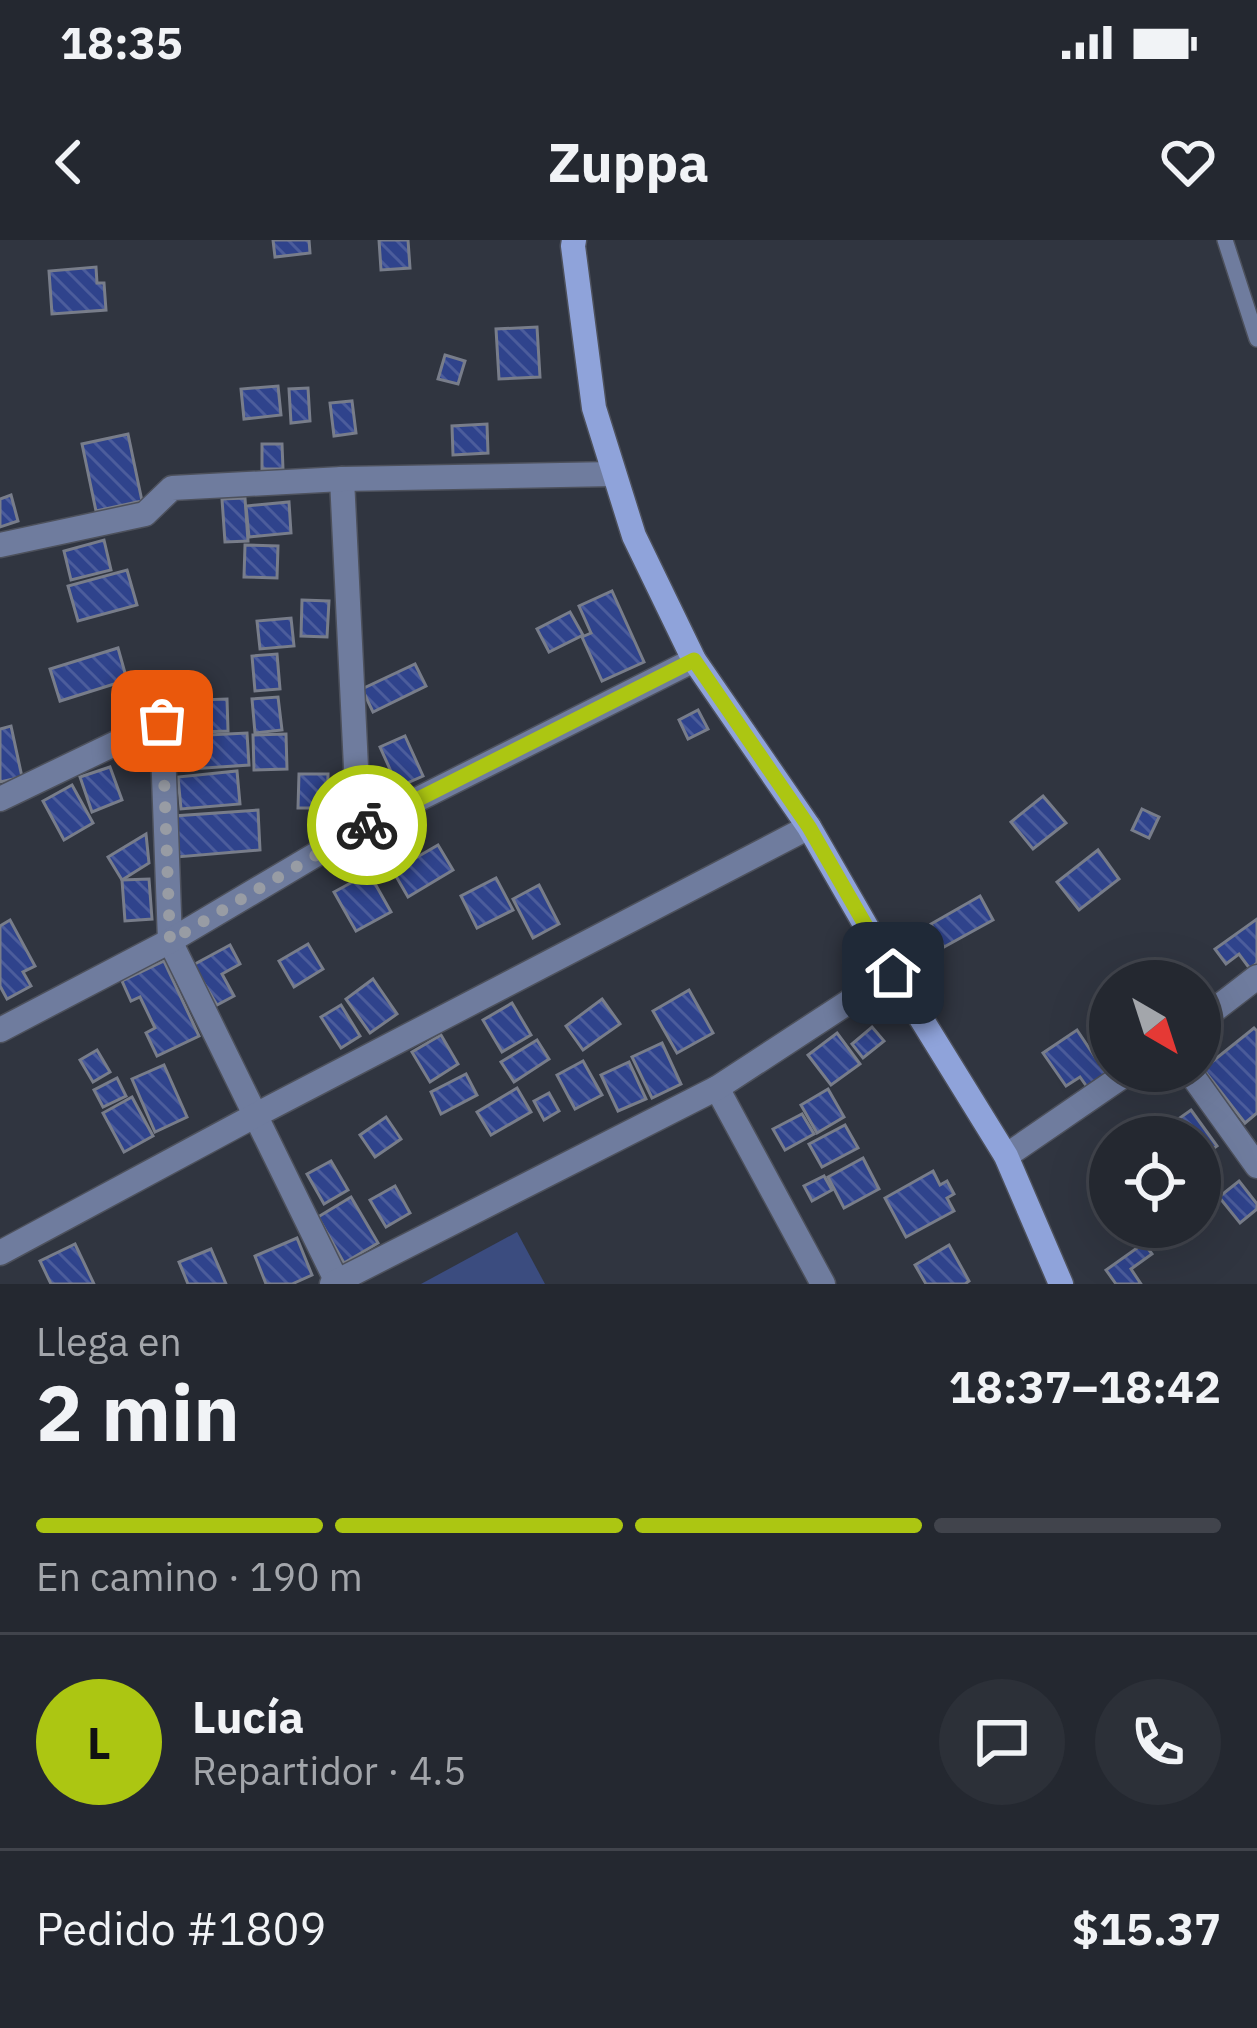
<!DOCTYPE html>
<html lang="es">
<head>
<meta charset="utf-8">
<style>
	body { margin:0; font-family:"IBM Plex Sans",sans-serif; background:#2c3038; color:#f1f3f6; height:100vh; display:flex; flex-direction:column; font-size:45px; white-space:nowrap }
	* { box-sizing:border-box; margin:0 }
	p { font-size:39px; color:#a3a6ab }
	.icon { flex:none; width:66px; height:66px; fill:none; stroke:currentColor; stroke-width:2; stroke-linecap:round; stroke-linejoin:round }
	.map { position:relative; height:1044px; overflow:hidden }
	.panel { display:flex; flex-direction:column; background:#242830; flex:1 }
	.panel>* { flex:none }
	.needle { width:78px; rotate:141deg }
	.tools { position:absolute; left:1089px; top:720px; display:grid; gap:24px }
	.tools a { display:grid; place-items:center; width:132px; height:132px; border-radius:50%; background:#242830; box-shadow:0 12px 48px #0002,0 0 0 3px #41444c; font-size:60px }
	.pin { position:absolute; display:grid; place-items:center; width:102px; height:102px; color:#fff; margin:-51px; border-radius:24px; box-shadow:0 6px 18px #0006 }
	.courier { position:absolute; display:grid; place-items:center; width:120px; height:120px; margin:-60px; border:9px solid #acc612; border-radius:50%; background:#fff; color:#222; box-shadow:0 3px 15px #0007 }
	.headline em { font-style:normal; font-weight:700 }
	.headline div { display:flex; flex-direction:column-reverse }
	.headline { display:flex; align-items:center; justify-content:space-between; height:204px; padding:0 36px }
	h1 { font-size:78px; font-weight:700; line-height:90px }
	.bar { display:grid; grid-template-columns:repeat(4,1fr); gap:18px 12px; align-content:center; height:144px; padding:0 36px }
	.bar i { height:15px; border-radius:9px; background:#41444c }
	.bar .active { background:#acc612 }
	.bar p { grid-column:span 4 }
	.line { display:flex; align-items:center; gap:30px; padding:0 36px; border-top:3px solid #41444c }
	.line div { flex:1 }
	.round { display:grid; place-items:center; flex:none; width:126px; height:126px; border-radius:63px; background:#2c3038 }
	.status { display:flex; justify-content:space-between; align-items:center; height:84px; padding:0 60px; background:#242830; direction:ltr }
	.status svg { height:33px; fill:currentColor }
	header { display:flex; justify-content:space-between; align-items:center; height:156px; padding:0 36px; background:#242830; font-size:54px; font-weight:700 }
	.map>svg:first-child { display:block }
	.grass { fill:#3b4c7f }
	.building { fill:url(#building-back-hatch); stroke:#787d8a; stroke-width:3 }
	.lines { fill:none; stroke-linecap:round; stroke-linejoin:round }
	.service-casing { stroke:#4d515c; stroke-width:18 }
	.minor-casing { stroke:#4d515c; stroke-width:27 }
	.secondary-casing { stroke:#4d515c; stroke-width:27 }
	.service { stroke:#6f7c9e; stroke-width:15 }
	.minor { stroke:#6f7c9e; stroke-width:24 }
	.secondary { stroke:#8fa3da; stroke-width:24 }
	.done { stroke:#989ca4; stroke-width:12; stroke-dasharray:0 21.6 }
	.route { stroke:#acc612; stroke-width:15 }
</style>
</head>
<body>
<div class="status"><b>18:35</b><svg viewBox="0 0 49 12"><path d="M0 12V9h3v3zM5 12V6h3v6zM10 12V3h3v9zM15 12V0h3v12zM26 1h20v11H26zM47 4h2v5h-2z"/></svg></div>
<header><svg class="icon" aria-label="back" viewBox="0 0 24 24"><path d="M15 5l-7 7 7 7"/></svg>Zuppa<svg class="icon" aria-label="heart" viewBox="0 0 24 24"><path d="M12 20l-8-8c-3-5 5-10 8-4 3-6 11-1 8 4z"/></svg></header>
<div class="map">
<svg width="1257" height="1044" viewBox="0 0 1257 1044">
	<defs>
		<pattern id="building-back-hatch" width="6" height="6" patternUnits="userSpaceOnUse" patternTransform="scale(3)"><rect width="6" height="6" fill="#2f438c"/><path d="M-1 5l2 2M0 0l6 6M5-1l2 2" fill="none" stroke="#4c5d9c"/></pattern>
	</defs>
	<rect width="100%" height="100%" fill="#303540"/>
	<polygon class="grass" points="517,992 545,1044 421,1044"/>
	<g class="building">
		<polygon points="273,0 309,0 310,13 275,17"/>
		<polygon points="379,0 408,0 410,28 381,30"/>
		<polygon points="96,27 97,43 104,43 106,70 52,74 49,31"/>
		<polygon points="537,87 540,137 499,139 496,89"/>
		<polygon points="445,115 465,121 458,144 438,139"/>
		<polygon points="278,146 281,175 244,179 241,149"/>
		<polygon points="308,148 310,181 291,183 289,149"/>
		<polygon points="352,161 356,193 334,196 330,163"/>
		<polygon points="487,184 488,213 453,215 452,186"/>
		<polygon points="128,194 142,261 96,271 82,204"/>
		<polygon points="262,204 282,204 283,229 262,229"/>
		<polygon points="11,255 18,281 0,287 0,259"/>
		<polygon points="245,258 248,301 225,302 222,259"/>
		<polygon points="289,262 291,293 249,297 246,266"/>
		<polygon points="104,300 111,330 71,340 64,311"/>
		<polygon points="245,305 278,306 277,338 244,337"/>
		<polygon points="127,330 137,365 78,381 68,346"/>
		<polygon points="612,351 644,422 602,441 582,397 591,393 579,366"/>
		<polygon points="302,360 329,361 327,397 301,396"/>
		<polygon points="570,372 583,395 549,412 537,389"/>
		<polygon points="291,378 294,406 260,409 257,381"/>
		<polygon points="118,408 127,440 60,461 50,429"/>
		<polygon points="277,414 280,449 255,451 252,416"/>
		<polygon points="415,424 426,446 373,472 362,449"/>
		<polygon points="278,457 282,490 255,493 252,459"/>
		<polygon points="227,459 228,491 172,493 171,461"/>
		<polygon points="698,470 708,489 688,499 679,480"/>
		<polygon points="11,486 22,537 0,542 0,489"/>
		<polygon points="247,493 249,525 190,529 188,496"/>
		<polygon points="286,494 287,529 254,530 253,495"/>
		<polygon points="405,496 423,536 398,547 380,507"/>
		<polygon points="110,527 122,560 92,572 80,537"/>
		<polygon points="237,531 240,564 181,569 178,537"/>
		<polygon points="299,534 328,534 327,568 298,568"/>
		<polygon points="72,545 93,583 64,600 43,561"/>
		<polygon points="1043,556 1066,583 1033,609 1011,582"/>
		<polygon points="1142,569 1159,577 1149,598 1132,590"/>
		<polygon points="258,570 260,610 177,617 174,576"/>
		<polygon points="146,594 149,623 122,640 108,617"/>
		<polygon points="438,605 453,630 408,657 393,631"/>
		<polygon points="1098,610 1119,639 1079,670 1057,642"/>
		<polygon points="369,633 391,672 356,691 334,652"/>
		<polygon points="496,638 513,670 477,688 461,656"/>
		<polygon points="149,639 152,679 125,681 122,640"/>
		<polygon points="539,645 559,684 533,698 513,659"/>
		<polygon points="980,656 993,680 944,707 931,684"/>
		<polygon points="1257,679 1257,723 1250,729 1239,714 1226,724 1215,709"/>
		<polygon points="10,680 35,726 23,732 31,746 7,759 0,746 0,686"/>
		<polygon points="308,704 323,729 294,747 279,721"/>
		<polygon points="230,705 240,724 222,734 234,756 217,765 193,725"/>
		<polygon points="164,721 199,796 157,816 146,793 155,788 140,757 131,761 122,741"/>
		<polygon points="373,739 397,774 370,793 346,759"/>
		<polygon points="689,750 713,793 677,813 653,771"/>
		<polygon points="602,759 620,784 583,810 566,786"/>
		<polygon points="512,763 531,795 502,812 483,780"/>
		<polygon points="341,765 360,796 341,808 321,777"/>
		<polygon points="872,787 884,801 863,818 852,804"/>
		<polygon points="1254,788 1257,791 1257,873 1245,883 1203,829"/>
		<polygon points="1077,790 1111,841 1092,854 1080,837 1066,846 1043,813"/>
		<polygon points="837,793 860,824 831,845 808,815"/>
		<polygon points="441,795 458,824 430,842 412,812"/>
		<polygon points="537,800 549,819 514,842 501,822"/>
		<polygon points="662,803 681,844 652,858 632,817"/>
		<polygon points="97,810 110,832 93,842 80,820"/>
		<polygon points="583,821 602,855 575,869 557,835"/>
		<polygon points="629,822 646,859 618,871 601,835"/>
		<polygon points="164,825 187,877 155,892 132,839"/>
		<polygon points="466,834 477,855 441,874 431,852"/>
		<polygon points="117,838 126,856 103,867 94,850"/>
		<polygon points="517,848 531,872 491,895 477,872"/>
		<polygon points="828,849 844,877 817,893 801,865"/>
		<polygon points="549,853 559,871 544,880 534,861"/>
		<polygon points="132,857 153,896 124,912 103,873"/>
		<polygon points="1191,870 1217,906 1200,918 1200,897 1153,897"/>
		<polygon points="802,874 814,894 785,910 773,889"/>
		<polygon points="386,877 401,899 375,917 360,895"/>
		<polygon points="845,885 858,908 822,927 809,904"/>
		<polygon points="863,918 879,949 844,968 828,937"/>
		<polygon points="331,921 348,950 324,964 307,934"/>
		<polygon points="1110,928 1110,967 1091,941"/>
		<polygon points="933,931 940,945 947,941 954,954 947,958 954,971 906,997 885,958"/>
		<polygon points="824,936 832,950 812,961 804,946"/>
		<polygon points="1239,941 1257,964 1257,969 1240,983 1219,957"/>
		<polygon points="395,946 410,973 386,987 370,960"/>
		<polygon points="351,957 378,1003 344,1023 318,977"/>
		<polygon points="297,998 312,1035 292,1044 266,1044 255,1016"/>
		<polygon points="1144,1003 1152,1014 1131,1029 1141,1044 1116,1044 1106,1030"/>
		<polygon points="75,1004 94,1044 51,1044 40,1021"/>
		<polygon points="949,1005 969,1041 965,1044 926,1044 915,1025"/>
		<polygon points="211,1009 226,1044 188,1044 179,1022"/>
	</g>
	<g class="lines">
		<defs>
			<polyline id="service" points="1225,0 1257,99"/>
			<g id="minor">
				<polyline points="342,239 359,589"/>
				<polyline points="0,305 145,274 172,248 342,239 614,234"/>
				<polyline points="0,559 162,481 170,701 337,1042"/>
				<polyline points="1200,781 1257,737"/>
				<polyline points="0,790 170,701 359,589 694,420"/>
				<polyline points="1189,831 1257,926"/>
				<polyline points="717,848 823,1044"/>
				<polyline points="1006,916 1130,831"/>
				<polyline points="0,1013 256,875 809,587"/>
				<polyline points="332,1044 717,848 893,733"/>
			</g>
			<polyline id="secondary" points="574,0 573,6 594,168 634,296 694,420 809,587 893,733 1006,916 1061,1044"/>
		</defs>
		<use href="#service" class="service-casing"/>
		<use href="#minor" class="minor-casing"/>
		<use href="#secondary" class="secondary-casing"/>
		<use href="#service" class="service"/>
		<use href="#minor" class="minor"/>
		<use href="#secondary" class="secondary"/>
	</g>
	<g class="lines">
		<polyline class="done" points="162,481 170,701 367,585"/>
		<polyline class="route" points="367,585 694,420 809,587 893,733"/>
	</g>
</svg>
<div class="tools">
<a><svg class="needle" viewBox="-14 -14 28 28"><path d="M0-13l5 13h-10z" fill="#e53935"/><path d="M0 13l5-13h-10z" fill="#a3a6ab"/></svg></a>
<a><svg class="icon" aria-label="locate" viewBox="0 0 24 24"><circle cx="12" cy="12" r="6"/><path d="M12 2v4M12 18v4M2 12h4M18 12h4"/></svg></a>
</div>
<div class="pin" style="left:162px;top:481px;background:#ea580c"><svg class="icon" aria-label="bag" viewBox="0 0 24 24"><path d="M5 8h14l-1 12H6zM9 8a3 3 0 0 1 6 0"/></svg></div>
<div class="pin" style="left:893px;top:733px;background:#1f2937"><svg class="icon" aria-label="home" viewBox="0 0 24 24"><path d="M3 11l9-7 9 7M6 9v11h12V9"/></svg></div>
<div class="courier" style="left:367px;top:585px"><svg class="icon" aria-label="bike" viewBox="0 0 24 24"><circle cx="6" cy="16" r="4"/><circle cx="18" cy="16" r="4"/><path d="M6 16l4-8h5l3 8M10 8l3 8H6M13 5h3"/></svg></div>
</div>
<section class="panel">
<div class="headline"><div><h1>2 min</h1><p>Llega en</p></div><em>18:37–18:42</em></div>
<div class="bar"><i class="active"></i><i class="active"></i><i class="active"></i><i></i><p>En camino · 190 m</p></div>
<div class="line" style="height:216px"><b class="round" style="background:#acc612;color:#111">L</b><div><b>Lucía</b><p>Repartidor · 4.5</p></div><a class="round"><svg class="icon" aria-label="chat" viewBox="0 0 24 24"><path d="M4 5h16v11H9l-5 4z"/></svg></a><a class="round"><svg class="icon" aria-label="phone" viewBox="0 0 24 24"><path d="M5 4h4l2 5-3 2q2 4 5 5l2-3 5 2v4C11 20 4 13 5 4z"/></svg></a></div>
<div class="line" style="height:156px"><div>Pedido #1809</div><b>$15.37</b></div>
</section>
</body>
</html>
